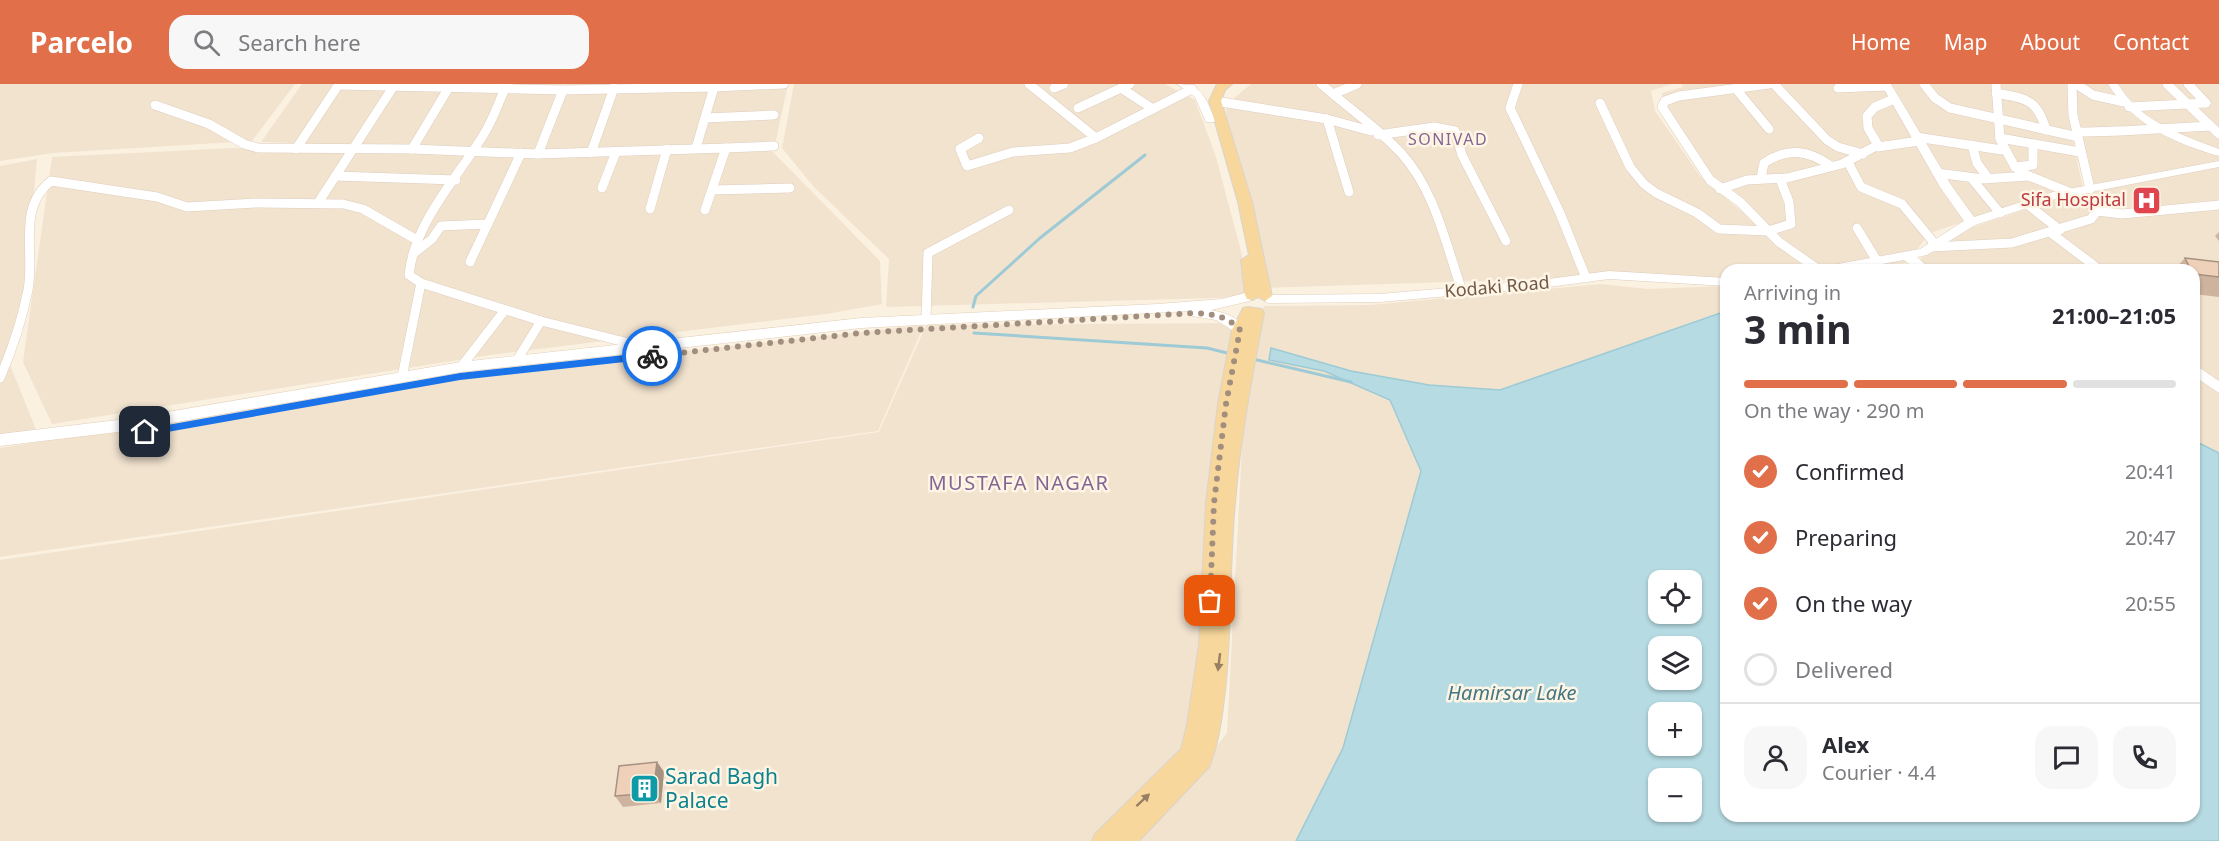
<!DOCTYPE html>
<html lang="en">
<head>
<meta charset="utf-8">
<style>
	body { margin:0; font-family:"Noto Sans",sans-serif; background:#f7f7f7; color:#2b2b33; height:100vh; display:flex; flex-direction:column; font-size:22px; white-space:nowrap }
	* { box-sizing:border-box; margin:0 }
	p { font-size:20px; color:#7c7c81 }
	.icon { flex:none; width:33px; height:33px; fill:none; stroke:currentColor; stroke-width:2; stroke-linecap:round; stroke-linejoin:round }
	.map { position:relative; flex:1; overflow:hidden }
	.details { position:absolute; left:1720px; top:180px; width:480px; height:558px; display:flex; flex-direction:column; background:#fff; border-radius:18px; box-shadow:0 2px 4px #0004 }
	.details>* { flex:none }
	.tools { position:absolute; left:1648px; top:486px; display:grid; gap:12px }
	.tools a { display:grid; place-items:center; width:54px; height:54px; border-radius:12px; background:#fff; box-shadow:0 2px 4px #0004; font-size:30px }
	.pin { position:absolute; display:grid; place-items:center; width:51px; height:51px; color:#fff; margin:-26px; border-radius:12px; box-shadow:0 3px 9px #0006 }
	.courier { position:absolute; display:grid; place-items:center; width:60px; height:60px; margin:-30px; border:4px solid #1a73e8; border-radius:50%; background:#fff; color:#222; box-shadow:0 2px 8px #0007 }
	.overview em { font-style:normal; font-weight:700 }
	.overview div { display:flex; flex-direction:column-reverse }
	.overview { display:flex; align-items:center; justify-content:space-between; height:102px; padding:0 24px }
	h1 { font-size:39px; font-weight:700; line-height:45px }
	.bar { display:grid; grid-template-columns:repeat(4,1fr); gap:9px 6px; align-content:center; height:72px; padding:0 24px }
	.bar i { height:8px; border-radius:4px; background:#e1e1e2 }
	.bar .active { background:#e06f4a }
	.bar p { grid-column:span 4 }
	.line { display:flex; align-items:center; gap:15px; padding:0 24px; border-top:2px solid #e1e1e2 }
	.line div { flex:1 }
	.round { display:grid; place-items:center; flex:none; width:63px; height:63px; border-radius:18px; background:#f7f7f7 }
	ol { padding:0 24px; list-style:none }
	li { display:flex; align-items:center; gap:18px; height:66px }
	li p { margin-inline-start:auto }
	li .icon { padding:6px; border-radius:50%; background:#e06f4a; color:#fff; stroke-width:4 }
	li:last-child { color:#7c7c81 }
	li i { width:33px; height:33px; border:3px solid #e1e1e2; border-radius:50% }
	header { display:flex; align-items:center; gap:36px; box-sizing:border-box; height:84px; padding:0 30px; background:#e06f4a; color:#fff }
	header strong { font-size:28px }
	nav { display:flex; gap:33px; margin-inline-start:auto; font-size:21px }
	.search { width:420px; height:54px; background:#f7f7f7; display:flex; align-items:center; gap:15px; box-sizing:border-box; padding:0 21px; border-radius:18px; color:#7c7c81; font-size:22px }
	.map>svg:first-child { display:block }
	.residential { fill:#f2e3cf; fill-rule:evenodd }
	.water { fill:#b6dbe3; stroke:#9dcad4; stroke-width:1.5; fill-rule:evenodd }
	.lines { fill:none; stroke-linecap:round; stroke-linejoin:round }
	.stream { stroke:#9dcad4; stroke-width:3 }
	.minor-casing { stroke:#decdbd; stroke-width:10 }
	.tertiary-casing { stroke:#decdbd; stroke-width:1 }
	.secondary-casing { stroke:#e3cebb; stroke-width:1 }
	.primary-casing { stroke:#dad4d0; stroke-width:2 }
	.minor { stroke:#fff; stroke-width:9 }
	.tertiary { fill:#fff; fill-rule:evenodd }
	.secondary { fill:#fff; fill-rule:evenodd }
	.primary { fill:#f7d79b; fill-rule:evenodd }
	.wall { fill:#ceb39f }
	.shaded-wall { fill:#a79282 }
	.building { fill:#efd0b9; stroke:#a79282; stroke-width:1.5 }
	.oneway { fill:#987e62 }
	.route { fill:#1a73e8 }
	.done { stroke:#a18e7e; stroke-width:6; stroke-dasharray:0 10.8 }
	.labels { text-anchor:middle; stroke-width:5; stroke-linejoin:round; paint-order:stroke }
	.far-neighbourhood-label { font-size:16px; letter-spacing:1.5px; fill:#846593; stroke:#fef5e5 }
	.health-label { font-size:18px; fill:#be3a42; stroke:#fef5e5; text-anchor:end }
	.street-label { font-size:18px; fill:#705849; stroke:#fef5e5 }
	.neighbourhood-label { font-size:20px; letter-spacing:1.5px; fill:#846593; stroke:#fef5e5 }
	.water-label { font-size:20px; font-style:italic; fill:#447783; stroke:#fef5e5 }
	.near-culture-label { font-size:21px; fill:#0d838f; stroke:#fef5e5; text-anchor:start }
</style>
</head>
<body>
<header>
<strong>Parcelo</strong>
<div class="search"><svg class="icon" aria-label="search" viewBox="0 0 24 24"><circle cx="10" cy="10" r="6"/><path d="M15 15l6 6"/></svg>Search here</div>
<nav><a>Home</a><a>Map</a><a>About</a><a>Contact</a></nav>
</header>
<div class="map">
<svg width="2219" height="757" viewBox="0 0 2219 757">
	<rect width="100%" height="100%" fill="#fbf1e0"/>
	<g class="residential">
		<polygon points="0,0 295,0 252,57 53,69 0,77"/>
		<polygon points="302,0 788,0 775,61 527,66 261,58"/>
		<polygon points="794,0 1165,0 1195,16 1216,73 1242,171 1249,213 886,223 889,175 814,103 782,64"/>
		<polygon points="1251,0 1672,0 1651,7 1655,27 1700,92 1810,186 1726,186 1726,193 1655,195 1602,193 1261,204 1228,60 1226,21"/>
		<polygon points="1681,0 2219,0 2219,67 2146,36 2219,68 2219,77 2085,102 2071,50 2083,103 1997,126 1930,149 1906,179 1816,186 1704,91 1662,26 1662,9 1683,3"/>
		<polygon points="233,64 520,71 772,67 880,177 882,220 826,230 490,271 52,340 23,278 52,73"/>
		<polygon points="37,75 25,208 10,281 37,348 0,351 0,82"/>
		<path d="M2219,79V757H1136L1154,742L1227,649L1245,307L1264,222L1370,221L1601,200L1648,205L1726,202V732H2194V186H1898L1913,183L1940,154L2090,104ZM1659,496H1692V530H1659ZM1659,562H1692V596H1659ZM1659,628H1692V662H1659ZM1659,694H1692V728H1659Z"/>
		<polygon points="1237,239 1191,663 1094,757 0,757 0,476 879,348 926,241"/>
		<polygon points="924,241 878,347 0,473 0,364 465,291"/>
	</g>
	<path class="water" d="M1726,227V732H2194L2195,357L2219,369V757H1296L1343,664L1421,387L1390,316L1324,287L1269,276L1271,264L1351,287L1429,301L1500,306ZM1659,496H1692V530H1659ZM1659,562H1692V596H1659ZM1659,628H1692V662H1659ZM1659,694H1692V728H1659Z"/>
	<g class="lines">
		<g class="stream">
			<polyline points="973,223 976,212 1040,154 1145,71"/>
			<polyline points="974,249 1207,264 1231,270"/>
			<polyline points="1253,275 1351,298"/>
		</g>
		<defs>
			<g id="minor">
				<polyline points="1029,0 1096,54"/>
				<path d="M1321,0C1347,23 1378,44 1401,69C1435,106 1446,161 1462,207"/>
				<polyline points="1518,0 1510,24 1560,129 1586,194"/>
				<polyline points="1769,0 1679,12 1665,17 1662,23 1710,96 1740,118 1779,158 1819,186"/>
				<polyline points="1774,0 1827,56 1838,63 1863,70"/>
				<path d="M1924,0L1935,14L1950,24L2074,52L2078,48C2123,48 2166,44 2211,42"/>
				<polyline points="1996,0 2000,55 2015,83"/>
				<polyline points="2076,0 2093,11 2124,18"/>
				<polyline points="2167,0 2219,50"/>
				<polyline points="2188,0 2206,19"/>
				<polyline points="339,1 563,6 714,3 696,64"/>
				<polyline points="2072,2 2073,31 2090,105"/>
				<polyline points="714,3 784,0"/>
				<polyline points="1054,4 1064,0"/>
				<polyline points="1121,4 1153,25"/>
				<polyline points="1838,4 1887,2"/>
				<polyline points="1736,5 1769,45"/>
				<path d="M1996,9C2026,15 2037,14 2046,46"/>
				<polyline points="1333,10 1357,0"/>
				<polyline points="1215,17 1327,35 1371,47"/>
				<polyline points="1600,19 1630,83 1644,100 1656,109 1697,129 1719,145 1768,147 1791,140 1789,118 1780,95"/>
				<polyline points="155,21 209,40 244,60 258,64 412,65 538,70 726,64 705,126"/>
				<polyline points="2129,23 2206,19"/>
				<polyline points="1078,24 1130,0"/>
				<polyline points="705,34 774,31"/>
				<polyline points="1327,35 1349,108"/>
				<polyline points="1378,51 1434,43 1455,47 1462,71 1506,157"/>
				<polyline points="1916,53 2002,66"/>
				<polyline points="979,54 960,65 967,82 1013,68 1070,64 1096,54 1192,5"/>
				<polyline points="2000,54 2080,68"/>
				<polyline points="1972,61 1977,79 1988,94"/>
				<polyline points="1878,63 1919,57"/>
				<polyline points="726,64 774,62"/>
				<polyline points="296,65 339,0"/>
				<polyline points="412,65 451,0"/>
				<polyline points="591,69 614,4"/>
				<polyline points="538,70 563,6"/>
				<polyline points="1848,78 1861,103 1902,120 1935,160"/>
				<polyline points="1937,89 1983,95 2029,92 2015,83 2033,81 2033,60"/>
				<polyline points="335,92 456,96"/>
				<polyline points="2029,92 2071,109"/>
				<path d="M1761,94L1764,79C1788,63 1808,66 1831,82"/>
				<polyline points="1972,95 2000,129"/>
				<polyline points="602,104 616,68"/>
				<polyline points="1720,105 1747,96 1787,94 1842,80 1878,61 1868,44 1867,32 1875,23 1894,15"/>
				<polyline points="712,106 790,104"/>
				<polyline points="2078,108 2097,127"/>
				<polyline points="318,119 395,0"/>
				<polyline points="2027,120 2060,146"/>
				<polyline points="650,125 667,65"/>
				<polyline points="1857,144 1877,177"/>
				<polyline points="2051,149 2100,186"/>
				<polyline points="1931,163 2012,159 2091,135 2097,127 2122,130 2219,121"/>
				<polyline points="413,170 432,155 441,142 488,140"/>
				<polyline points="470,178 521,69"/>
				<polyline points="421,199 541,237 645,263"/>
				<polyline points="926,236 928,169 1009,126"/>
				<polyline points="517,276 541,237"/>
				<polyline points="461,283 505,226"/>
				<path d="M402,293L421,199L409,191C414,139 458,93 484,50C494,34 499,17 507,0"/>
				<path d="M0,294C12,266 22,236 28,206C35,169 17,123 51,97L157,113L187,123L256,119L343,120L363,125L417,156"/>
			</g>
			<g id="tertiary">
				<path d="M1177,0C1203,0 1206,15 1215,36L1214,38H1206L1195,13Z"/>
				<polygon points="1881,0 1891,0 1951,101 1974,133 2053,108 2219,77 2219,83 2055,115 1975,141 1927,171 1917,173 1931,186 1917,186 1904,176 1849,186 1821,186 1827,182 1920,165 1964,137 1940,103"/>
				<path d="M2108,0H2118C2141,38 2180,50 2219,65V72C2175,60 2132,40 2108,0Z"/>
				<polygon points="1609,187 1726,194 1726,202 1609,195 1541,204 1380,218 1268,219 1262,215 1268,211 1380,210 1541,196"/>
				<polygon points="2194,280 2219,297 2219,309 2194,292"/>
			</g>
			<path id="secondary" d="M1245,209L1252,214L1250,217L1211,226C1226,229 1238,233 1247,246L1240,251L1216,236L1192,232L1191,227L861,244L461,288L126,347L0,362V350L126,335L461,278L861,234L1158,220L1222,215Z"/>
			<g id="primary">
				<polygon points="1217,0 1232,0 1225,6 1221,17 1252,118 1272,212 1265,217 1258,213 1252,216 1247,215 1245,211 1241,176 1249,171 1238,118 1209,17"/>
				<path d="M1248,223L1262,225L1264,229C1252,292 1240,355 1235,419C1229,482 1232,544 1225,607C1222,632 1219,659 1209,683L1139,757H1092L1095,750L1181,665L1187,641L1199,561L1206,419L1218,320L1232,246L1243,224Z"/>
			</g>
		</defs>
		<use href="#minor" class="minor-casing"/>
		<use href="#tertiary" class="tertiary-casing"/>
		<use href="#secondary" class="secondary-casing"/>
		<use href="#primary" class="primary-casing"/>
		<use href="#minor" class="minor"/>
		<use href="#tertiary" class="tertiary"/>
		<use href="#secondary" class="secondary"/>
		<use href="#primary" class="primary"/>
	</g>
	<g class="wall">
		<polygon points="2219,148 2219,157 2215,152"/>
		<polygon points="2185,174 2219,178 2219,213 2194,210 2194,186 2174,186"/>
		<polygon points="657,678 664,688 661,719 623,723 615,712"/>
	</g>
	<polygon class="shaded-wall" points="657,678 664,688 661,719 653,709"/>
	<g class="building">
		<polygon points="2185,174 2219,178 2219,193 2194,190 2194,186 2191,186"/>
		<polygon points="657,678 653,709 615,712 619,682"/>
	</g>
	<defs><path id="oneway-solid" d="M-6-.8H1V-3.2L6.5 0L1 3.2V.8H-6Z" transform="scale(1.5)"/></defs>
	<g class="oneway">
		<use href="#oneway-solid" transform="translate(1219 578) rotate(97)"/>
		<use href="#oneway-solid" transform="translate(1143 716) rotate(-43)"/>
	</g>
	<polygon class="route" points="652,268 656,272 652,275 460,296 145,352 140,348 145,345 460,289"/>
	<g class="lines">
		<path class="done" d="M652,272L861,249L1195,229C1213,230 1228,232 1240,246L1226,320L1214,419L1210,517"/>
	</g>
	<defs>
		<symbol id="hospital-square" viewBox="-11 -11 22 22"><rect x="-9" y="-9" width="18" height="18" rx="4" fill="#e0444e" stroke="#fef5e5"/><path d="M-5-5h3v3.5h4V-5h3V5h-3V1.5h-4V5h-3Z" fill="#fff"/></symbol>
		<symbol id="building-square" viewBox="-11 -11 22 22"><rect x="-9" y="-9" width="18" height="18" rx="4" fill="#0f9aa8" stroke="#fef5e5"/><path d="M-4-6H4V6H1V3H-1V6H-4ZM-2.5-4.3h1.7v1.8h-1.7ZM.8-4.3h1.7v1.8H.8ZM-2.5-1h1.7V.8h-1.7ZM.8-1h1.7V.8H.8Z" fill="#fff"/></symbol>
	</defs>
	<g fill-rule="evenodd">
		<use href="#hospital-square" x="2130" y="100" width="33" height="33"/>
		<use href="#building-square" x="628" y="688" width="33" height="33"/>
	</g>
	<g class="labels">
		<g class="far-neighbourhood-label">
			<text x="1448" y="61">SONIVAD</text>
		</g>
		<g class="health-label">
			<text x="2126" y="122">Sifa Hospital</text>
		</g>
		<g class="street-label">
			<text transform="translate(1497 203) rotate(-5)" y="6">Kodaki Road</text>
		</g>
		<g class="neighbourhood-label">
			<text x="1019" y="406">MUSTAFA NAGAR</text>
		</g>
		<g class="water-label">
			<text x="1512" y="616">Hamirsar Lake</text>
		</g>
		<g class="near-culture-label">
			<text x="665" y="700">Sarad Bagh<tspan x="665" dy="24">Palace</tspan></text>
		</g>
	</g>
</svg>
<div class="tools">
<a><svg class="icon" aria-label="locate" viewBox="0 0 24 24"><circle cx="12" cy="12" r="6"/><path d="M12 2v4M12 18v4M2 12h4M18 12h4"/></svg></a>
<a><svg class="icon" aria-label="layers" viewBox="0 0 24 24"><path d="M12 4l9 5-9 5-9-5zM3 14l9 5 9-5"/></svg></a>
<a>+</a>
<a>−</a>
</div>
<div class="pin" style="left:1210px;top:517px;background:#ea580c"><svg class="icon" aria-label="bag" viewBox="0 0 24 24"><path d="M5 8h14l-1 12H6zM9 8a3 3 0 0 1 6 0"/></svg></div>
<div class="pin" style="left:145px;top:348px;background:#1f2937"><svg class="icon" aria-label="home" viewBox="0 0 24 24"><path d="M3 11l9-7 9 7M6 9v11h12V9"/></svg></div>
<div class="courier" style="left:652px;top:272px"><svg class="icon" aria-label="bike" viewBox="0 0 24 24"><circle cx="6" cy="16" r="4"/><circle cx="18" cy="16" r="4"/><path d="M6 16l4-8h5l3 8M10 8l3 8H6M13 5h3"/></svg></div>
<section class="details">
<div class="overview"><div><h1>3 min</h1><p>Arriving in</p></div><em>21:00–21:05</em></div>
<div class="bar"><i class="active"></i><i class="active"></i><i class="active"></i><i></i><p>On the way · 290 m</p></div>
<ol>
<li><svg class="icon" aria-label="check" viewBox="0 0 24 24"><path d="M5 12l5 5 9-10"/></svg>Confirmed<p>20:41</p></li>
<li><svg class="icon" aria-label="check" viewBox="0 0 24 24"><path d="M5 12l5 5 9-10"/></svg>Preparing<p>20:47</p></li>
<li><svg class="icon" aria-label="check" viewBox="0 0 24 24"><path d="M5 12l5 5 9-10"/></svg>On the way<p>20:55</p></li>
<li><i></i>Delivered</li>
</ol>
<div class="line" style="height:108px"><a class="round"><svg class="icon" aria-label="person" viewBox="0 0 24 24"><circle cx="12" cy="8" r="4"/><path d="M4 21q1-7 8-7t8 7"/></svg></a><div><b>Alex</b><p>Courier · 4.4</p></div><a class="round"><svg class="icon" aria-label="chat" viewBox="0 0 24 24"><path d="M4 5h16v11H9l-5 4z"/></svg></a><a class="round"><svg class="icon" aria-label="phone" viewBox="0 0 24 24"><path d="M5 4h4l2 5-3 2q2 4 5 5l2-3 5 2v4C11 20 4 13 5 4z"/></svg></a></div>
</section>
</div>
</body>
</html>
